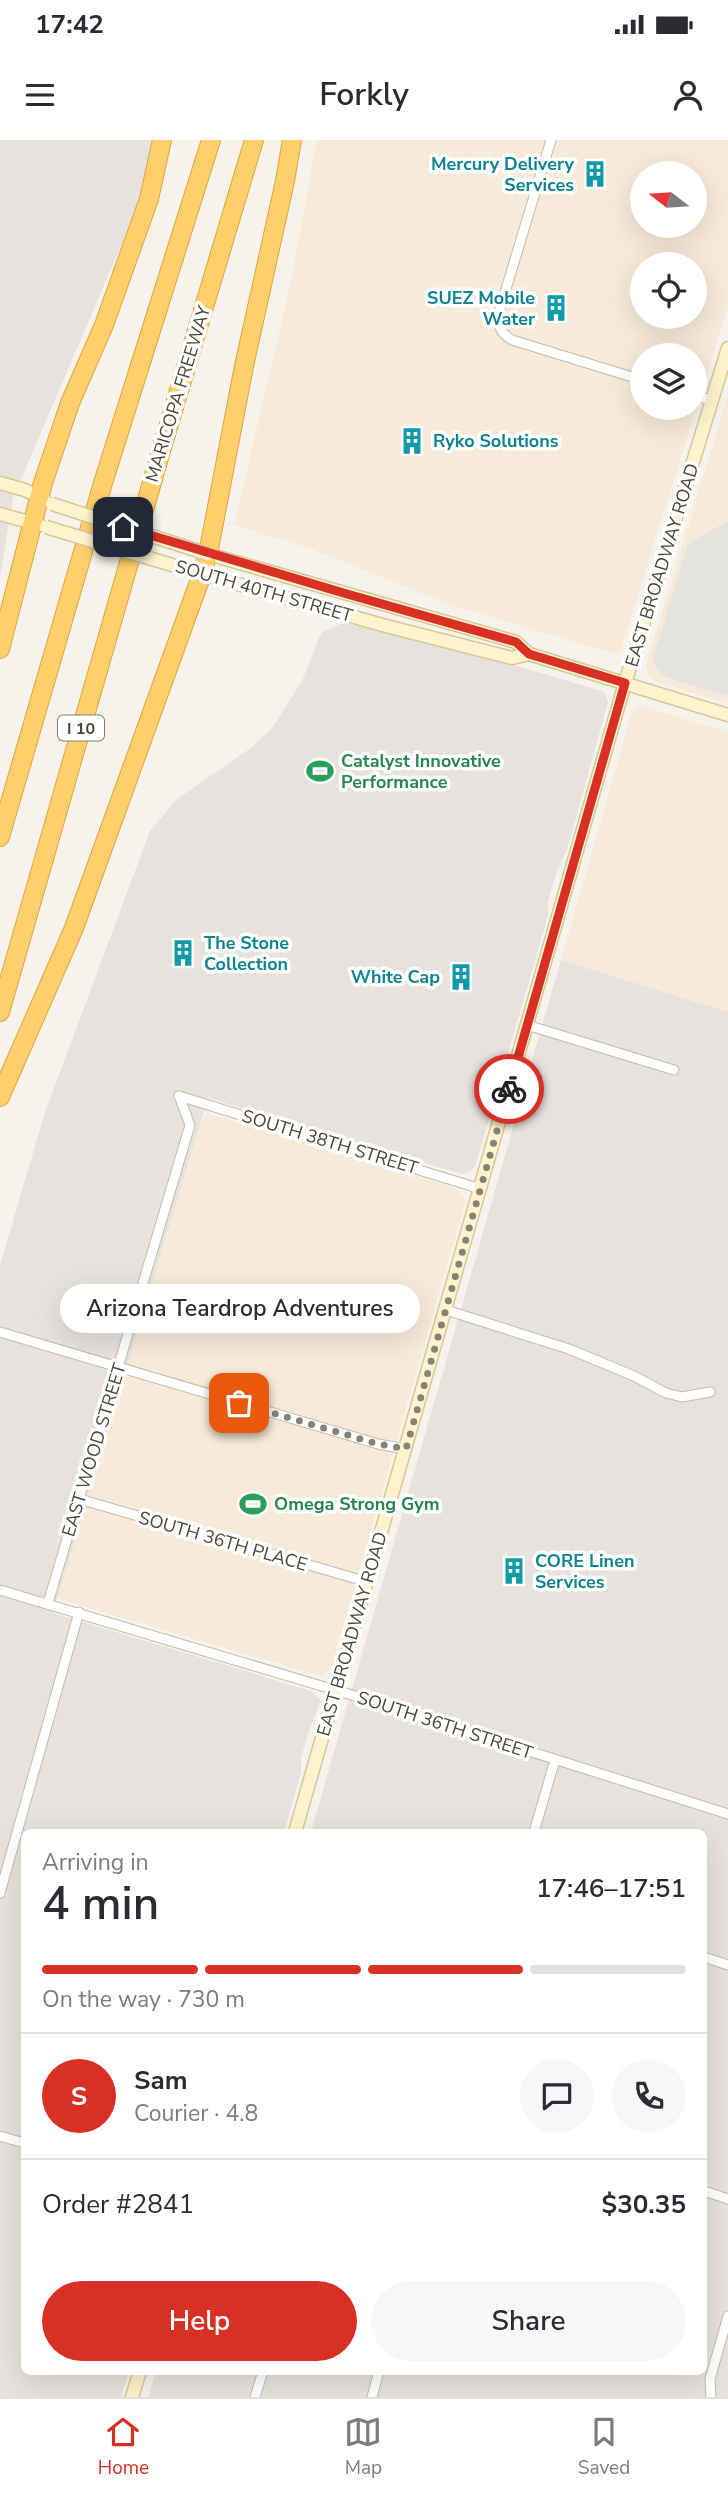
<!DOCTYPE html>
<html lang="en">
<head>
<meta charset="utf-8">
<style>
	body { margin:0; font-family:"Nunito Sans",sans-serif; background:#f7f7f7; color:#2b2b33; height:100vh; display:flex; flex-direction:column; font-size:26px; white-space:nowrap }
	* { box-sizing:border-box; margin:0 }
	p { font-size:23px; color:#7c7c81 }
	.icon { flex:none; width:38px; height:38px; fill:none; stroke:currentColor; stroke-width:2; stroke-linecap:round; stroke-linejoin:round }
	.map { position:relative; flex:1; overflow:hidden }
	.side { position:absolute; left:21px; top:1689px; width:686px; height:546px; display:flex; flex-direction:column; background:#fff; border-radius:10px; box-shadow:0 7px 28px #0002 }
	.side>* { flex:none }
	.needle { width:46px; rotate:287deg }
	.buttons { position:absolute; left:630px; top:21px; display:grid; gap:14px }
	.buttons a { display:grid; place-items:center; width:77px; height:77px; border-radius:50%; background:#fff; box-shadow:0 7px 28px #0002; font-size:35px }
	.pin { position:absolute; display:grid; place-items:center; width:60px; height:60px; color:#fff; margin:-30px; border-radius:14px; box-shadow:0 4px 10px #0006 }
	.courier { position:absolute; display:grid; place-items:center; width:70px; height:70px; margin:-35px; border:5px solid #d93025; border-radius:50%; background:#fff; color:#222; box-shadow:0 2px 9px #0007 }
	.bubble { position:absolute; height:49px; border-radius:24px; background:#fff; box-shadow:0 7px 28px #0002; font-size:23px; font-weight:600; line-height:49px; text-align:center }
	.overview em { font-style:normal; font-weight:600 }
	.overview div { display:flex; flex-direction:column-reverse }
	.overview { display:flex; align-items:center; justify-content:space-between; height:119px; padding:0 21px }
	h1 { font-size:46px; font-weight:600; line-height:52px }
	.bar { display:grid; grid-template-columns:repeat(4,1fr); gap:10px 7px; align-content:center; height:84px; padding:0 21px }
	.bar i { height:9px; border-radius:5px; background:#e1e1e2 }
	.bar .active { background:#d93025 }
	.bar p { grid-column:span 4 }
	.line { display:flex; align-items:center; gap:18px; padding:0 21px; border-top:2px solid #e1e1e2 }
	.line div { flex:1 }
	.round { display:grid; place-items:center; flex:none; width:74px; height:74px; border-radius:37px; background:#f7f7f7 }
	.button { display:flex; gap:14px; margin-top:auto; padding:14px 21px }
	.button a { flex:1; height:80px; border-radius:42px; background:#d93025; color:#fff; font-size:28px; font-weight:600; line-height:80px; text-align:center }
	.button a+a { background:#f7f7f7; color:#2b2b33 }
	.status { display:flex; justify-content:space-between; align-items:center; height:49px; padding:0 35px; background:#fff; direction:ltr }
	.status svg { height:19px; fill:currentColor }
	header { display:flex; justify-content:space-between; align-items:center; height:91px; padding:0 21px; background:#fff; font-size:32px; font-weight:600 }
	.dock { display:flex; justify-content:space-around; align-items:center; height:98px; border-top:2px solid #e1e1e2; background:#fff; font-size:19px; color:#7c7c81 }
	.dock a { display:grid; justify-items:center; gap:4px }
	.dock .active { color:#d93025 }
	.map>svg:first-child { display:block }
	.commercial { fill:#f7ead8; fill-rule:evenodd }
	.industrial { fill:#e6e2dd }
	.parking { fill:#e5e3e0 }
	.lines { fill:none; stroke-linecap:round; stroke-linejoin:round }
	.minor-casing { stroke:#c2bbae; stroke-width:11 }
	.secondary-casing { stroke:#d6c79b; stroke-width:15 }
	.motorway-casing { stroke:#e0a43c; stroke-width:20 }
	.minor { stroke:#fff; stroke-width:9 }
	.secondary { stroke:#fff3cd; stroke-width:12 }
	.motorway { stroke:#ffcf6e; stroke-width:18 }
	.secondary-bridge-casing { stroke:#d6c79b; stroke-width:15; stroke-linecap:butt }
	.secondary-bridge { stroke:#fff3cd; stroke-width:12 }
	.done { stroke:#878178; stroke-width:7; stroke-dasharray:0 12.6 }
	.route { stroke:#d93025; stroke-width:9 }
	.labels { text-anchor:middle; stroke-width:7; stroke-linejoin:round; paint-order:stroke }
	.shield { fill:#fff; stroke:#817c74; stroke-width:2 }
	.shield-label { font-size:16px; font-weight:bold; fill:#4b4439 }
	.culture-label { font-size:18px; font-weight:bold; fill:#0d838f; stroke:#fff; text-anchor:end }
	.street-label { font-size:18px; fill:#4b4439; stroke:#fff }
	.leisure-label { font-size:18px; font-weight:bold; fill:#27864d; stroke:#fff; text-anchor:start }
</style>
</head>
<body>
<div class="status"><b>17:42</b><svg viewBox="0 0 49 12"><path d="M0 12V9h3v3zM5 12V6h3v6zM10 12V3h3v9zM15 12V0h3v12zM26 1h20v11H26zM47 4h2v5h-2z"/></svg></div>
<header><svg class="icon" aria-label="menu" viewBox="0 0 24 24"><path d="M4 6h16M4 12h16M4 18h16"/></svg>Forkly<svg class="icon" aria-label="person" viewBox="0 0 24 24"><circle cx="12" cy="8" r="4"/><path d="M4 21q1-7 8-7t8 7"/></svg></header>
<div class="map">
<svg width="728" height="2257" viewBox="0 0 728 2257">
	<rect width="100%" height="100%" fill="#f6f3ec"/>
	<g class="commercial">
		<path d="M317,0H728V167L619,515L448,464L309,408L234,385L291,142ZM642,33H695V86H642ZM642,124H695V177H642ZM642,215H695V268H642Z"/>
		<polygon points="728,255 728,564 655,541 647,534 646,526"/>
		<polygon points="641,566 728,592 728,872 561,820 633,569"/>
		<polygon points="209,974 456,1048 464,1056 465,1063 331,1529 322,1536 75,1464 62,1460 58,1456 202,980"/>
	</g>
	<g class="industrial">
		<polygon points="0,0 166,0 13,358 0,437"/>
		<polygon points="340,484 349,484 507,523 598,550 604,552 608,562 568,707 557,731 548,761 548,776 475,1027 468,1033 462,1034 208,958 53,1473 311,1551 321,1560 308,1593 301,1618 301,1633 284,1692 24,1692 24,2231 129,2231 121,2257 0,2257 0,1125 45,972 150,691 177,659 251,608 272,588 302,541 319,498 323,492"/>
		<polygon points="561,820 728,872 728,2257 148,2257 156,2231 704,2231 704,1692 311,1692"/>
	</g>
	<polygon class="parking" points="728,381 728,556 665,537 652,521 688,404"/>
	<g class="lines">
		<defs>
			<g id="minor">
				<path d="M551,0L500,169C497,185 499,192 512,200L642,240"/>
				<polyline points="695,255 712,261"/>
				<polyline points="527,885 674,930"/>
				<polyline points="179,956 481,1049"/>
				<polyline points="446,1170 569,1209 634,1236 666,1253 682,1257 710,1252"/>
				<polyline points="0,1192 378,1304 406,1309"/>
				<polyline points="79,1359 368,1442"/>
				<polyline points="0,1450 355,1556 728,1674"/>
				<polyline points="48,1463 190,985 179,956"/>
				<polyline points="534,1692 555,1620"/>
				<polyline points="0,1753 79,1472"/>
				<polyline points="704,1817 728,1825"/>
				<polyline points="0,1996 24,2003"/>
				<polyline points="704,2051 728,2059"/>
				<polyline points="255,2257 263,2231"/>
				<polyline points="372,2257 379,2231"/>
				<polyline points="711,2257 710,2239 728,2176"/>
			</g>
			<g id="secondary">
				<polyline points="0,343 25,350 45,360"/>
				<polyline points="0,374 40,385"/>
				<polyline points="208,414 516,502 529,514 728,575"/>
				<polyline points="202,434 386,486 512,518 529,514"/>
				<polyline points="295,1692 625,543 728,208"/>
				<polyline points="132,2257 140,2231"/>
			</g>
			<g id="motorway">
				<polyline points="0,509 43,343 70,263 104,185 149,59 162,0"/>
				<polyline points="0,697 103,343 211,0"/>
				<polyline points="0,872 163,304 254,0"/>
				<polyline points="0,957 74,788 202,434 208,414 244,226 285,41 292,0"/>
			</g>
		</defs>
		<use href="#minor" class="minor-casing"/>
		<use href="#secondary" class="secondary-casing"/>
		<use href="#motorway" class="motorway-casing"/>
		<use href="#minor" class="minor"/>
		<use href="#secondary" class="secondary"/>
		<use href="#motorway" class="motorway"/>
		<defs>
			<g id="secondary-bridge">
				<polyline points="52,364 208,414"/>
				<polyline points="46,387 202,434"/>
			</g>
		</defs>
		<use href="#secondary-bridge" class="secondary-bridge-casing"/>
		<use href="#secondary-bridge" class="secondary-bridge"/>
	</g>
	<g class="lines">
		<polyline class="done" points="239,1263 378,1304 406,1309 509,949"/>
		<polyline class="route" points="123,387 347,454 516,502 529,514 625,543 509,949"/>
	</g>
	<defs>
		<symbol id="building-bare" viewBox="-9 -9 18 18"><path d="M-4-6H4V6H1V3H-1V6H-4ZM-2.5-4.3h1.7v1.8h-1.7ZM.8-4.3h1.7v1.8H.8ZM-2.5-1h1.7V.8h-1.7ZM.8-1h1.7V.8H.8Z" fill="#0f9aa8" stroke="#fff" stroke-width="2.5" paint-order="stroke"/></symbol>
		<symbol id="stadium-bare" viewBox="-9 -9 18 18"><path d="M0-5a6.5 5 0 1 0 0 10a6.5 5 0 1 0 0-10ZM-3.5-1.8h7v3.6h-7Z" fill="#2e9e5b" stroke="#fff" stroke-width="2.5" paint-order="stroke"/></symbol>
	</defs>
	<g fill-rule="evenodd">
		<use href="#building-bare" x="576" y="15" width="38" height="38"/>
		<use href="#building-bare" x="537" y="149" width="38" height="38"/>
		<use href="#building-bare" x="393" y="282" width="38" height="38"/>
		<use href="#stadium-bare" x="301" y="612" width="38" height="38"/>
		<use href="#building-bare" x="164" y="794" width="38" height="38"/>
		<use href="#building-bare" x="442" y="818" width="38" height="38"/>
		<use href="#stadium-bare" x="234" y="1345" width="38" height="38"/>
		<use href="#building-bare" x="495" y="1412" width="38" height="38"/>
	</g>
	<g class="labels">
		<rect class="shield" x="58" y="575.5" width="46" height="25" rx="5"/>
		<g class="shield-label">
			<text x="81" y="594">I 10</text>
		</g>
		<g class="culture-label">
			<text x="574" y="30">Mercury Delivery<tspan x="574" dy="21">Services</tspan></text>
			<text x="535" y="164">SUEZ Mobile<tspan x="535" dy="21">Water</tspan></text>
			<text x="433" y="307" text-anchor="start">Ryko Solutions</text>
			<text x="204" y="809" text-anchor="start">The Stone<tspan x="204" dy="21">Collection</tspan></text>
			<text x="440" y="843">White Cap</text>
			<text x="535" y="1427" text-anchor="start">CORE Linen<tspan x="535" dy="21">Services</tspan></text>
		</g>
		<g class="street-label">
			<text transform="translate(178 254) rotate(-73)" y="6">MARICOPA FREEWAY</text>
			<text transform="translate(662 425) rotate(-73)" y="6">EAST BROADWAY ROAD</text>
			<text transform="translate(264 451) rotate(16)" y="6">SOUTH 40TH STREET</text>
			<text transform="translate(330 1002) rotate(17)" y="6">SOUTH 38TH STREET</text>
			<text transform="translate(94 1310) rotate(-73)" y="6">EAST WOOD STREET</text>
			<text transform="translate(223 1401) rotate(16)" y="6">SOUTH 36TH PLACE</text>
			<text transform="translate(352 1494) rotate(-74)" y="6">EAST BROADWAY ROAD</text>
			<text transform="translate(445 1585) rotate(18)" y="6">SOUTH 36TH STREET</text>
		</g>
		<g class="leisure-label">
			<text x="341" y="627">Catalyst Innovative<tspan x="341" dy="21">Performance</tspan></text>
			<text x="274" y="1370">Omega Strong Gym</text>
		</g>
	</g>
</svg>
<div class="buttons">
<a><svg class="needle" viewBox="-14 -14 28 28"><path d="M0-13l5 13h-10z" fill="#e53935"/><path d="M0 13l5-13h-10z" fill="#7c7c81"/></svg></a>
<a><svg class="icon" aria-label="locate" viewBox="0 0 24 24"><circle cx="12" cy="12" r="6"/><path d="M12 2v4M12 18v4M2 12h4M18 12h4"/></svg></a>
<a><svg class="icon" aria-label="layers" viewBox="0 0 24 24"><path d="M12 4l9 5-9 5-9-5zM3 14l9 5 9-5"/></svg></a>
</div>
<div class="pin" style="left:239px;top:1263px;background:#ea580c"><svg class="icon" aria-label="bag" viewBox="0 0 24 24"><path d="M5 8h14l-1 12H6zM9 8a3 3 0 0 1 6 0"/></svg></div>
<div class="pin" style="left:123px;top:387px;background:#1f2937"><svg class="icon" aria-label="home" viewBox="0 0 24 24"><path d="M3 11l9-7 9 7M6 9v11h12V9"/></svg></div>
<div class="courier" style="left:509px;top:949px"><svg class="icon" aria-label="bike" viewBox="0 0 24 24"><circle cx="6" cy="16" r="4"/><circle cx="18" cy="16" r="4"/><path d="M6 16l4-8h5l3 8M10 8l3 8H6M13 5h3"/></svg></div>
<div class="bubble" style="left:60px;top:1144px;width:360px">Arizona Teardrop Adventures</div>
<section class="side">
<div class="overview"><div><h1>4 min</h1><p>Arriving in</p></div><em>17:46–17:51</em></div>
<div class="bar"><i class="active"></i><i class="active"></i><i class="active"></i><i></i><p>On the way · 730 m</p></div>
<div class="line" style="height:126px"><b class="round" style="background:#d93025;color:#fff">S</b><div><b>Sam</b><p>Courier · 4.8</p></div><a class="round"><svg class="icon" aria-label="chat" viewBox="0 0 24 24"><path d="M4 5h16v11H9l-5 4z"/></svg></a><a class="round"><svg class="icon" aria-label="phone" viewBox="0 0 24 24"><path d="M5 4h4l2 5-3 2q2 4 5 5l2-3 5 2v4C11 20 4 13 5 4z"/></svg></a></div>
<div class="line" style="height:91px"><div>Order #2841</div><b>$30.35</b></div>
<div class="button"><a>Help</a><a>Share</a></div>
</section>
</div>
<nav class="dock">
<a class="active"><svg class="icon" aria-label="home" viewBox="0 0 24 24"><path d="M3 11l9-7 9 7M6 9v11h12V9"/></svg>Home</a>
<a><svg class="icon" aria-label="map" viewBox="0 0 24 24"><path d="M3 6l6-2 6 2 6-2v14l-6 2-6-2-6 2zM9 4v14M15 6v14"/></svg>Map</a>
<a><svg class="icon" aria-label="saved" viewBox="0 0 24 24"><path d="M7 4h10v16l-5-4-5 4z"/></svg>Saved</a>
</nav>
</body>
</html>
